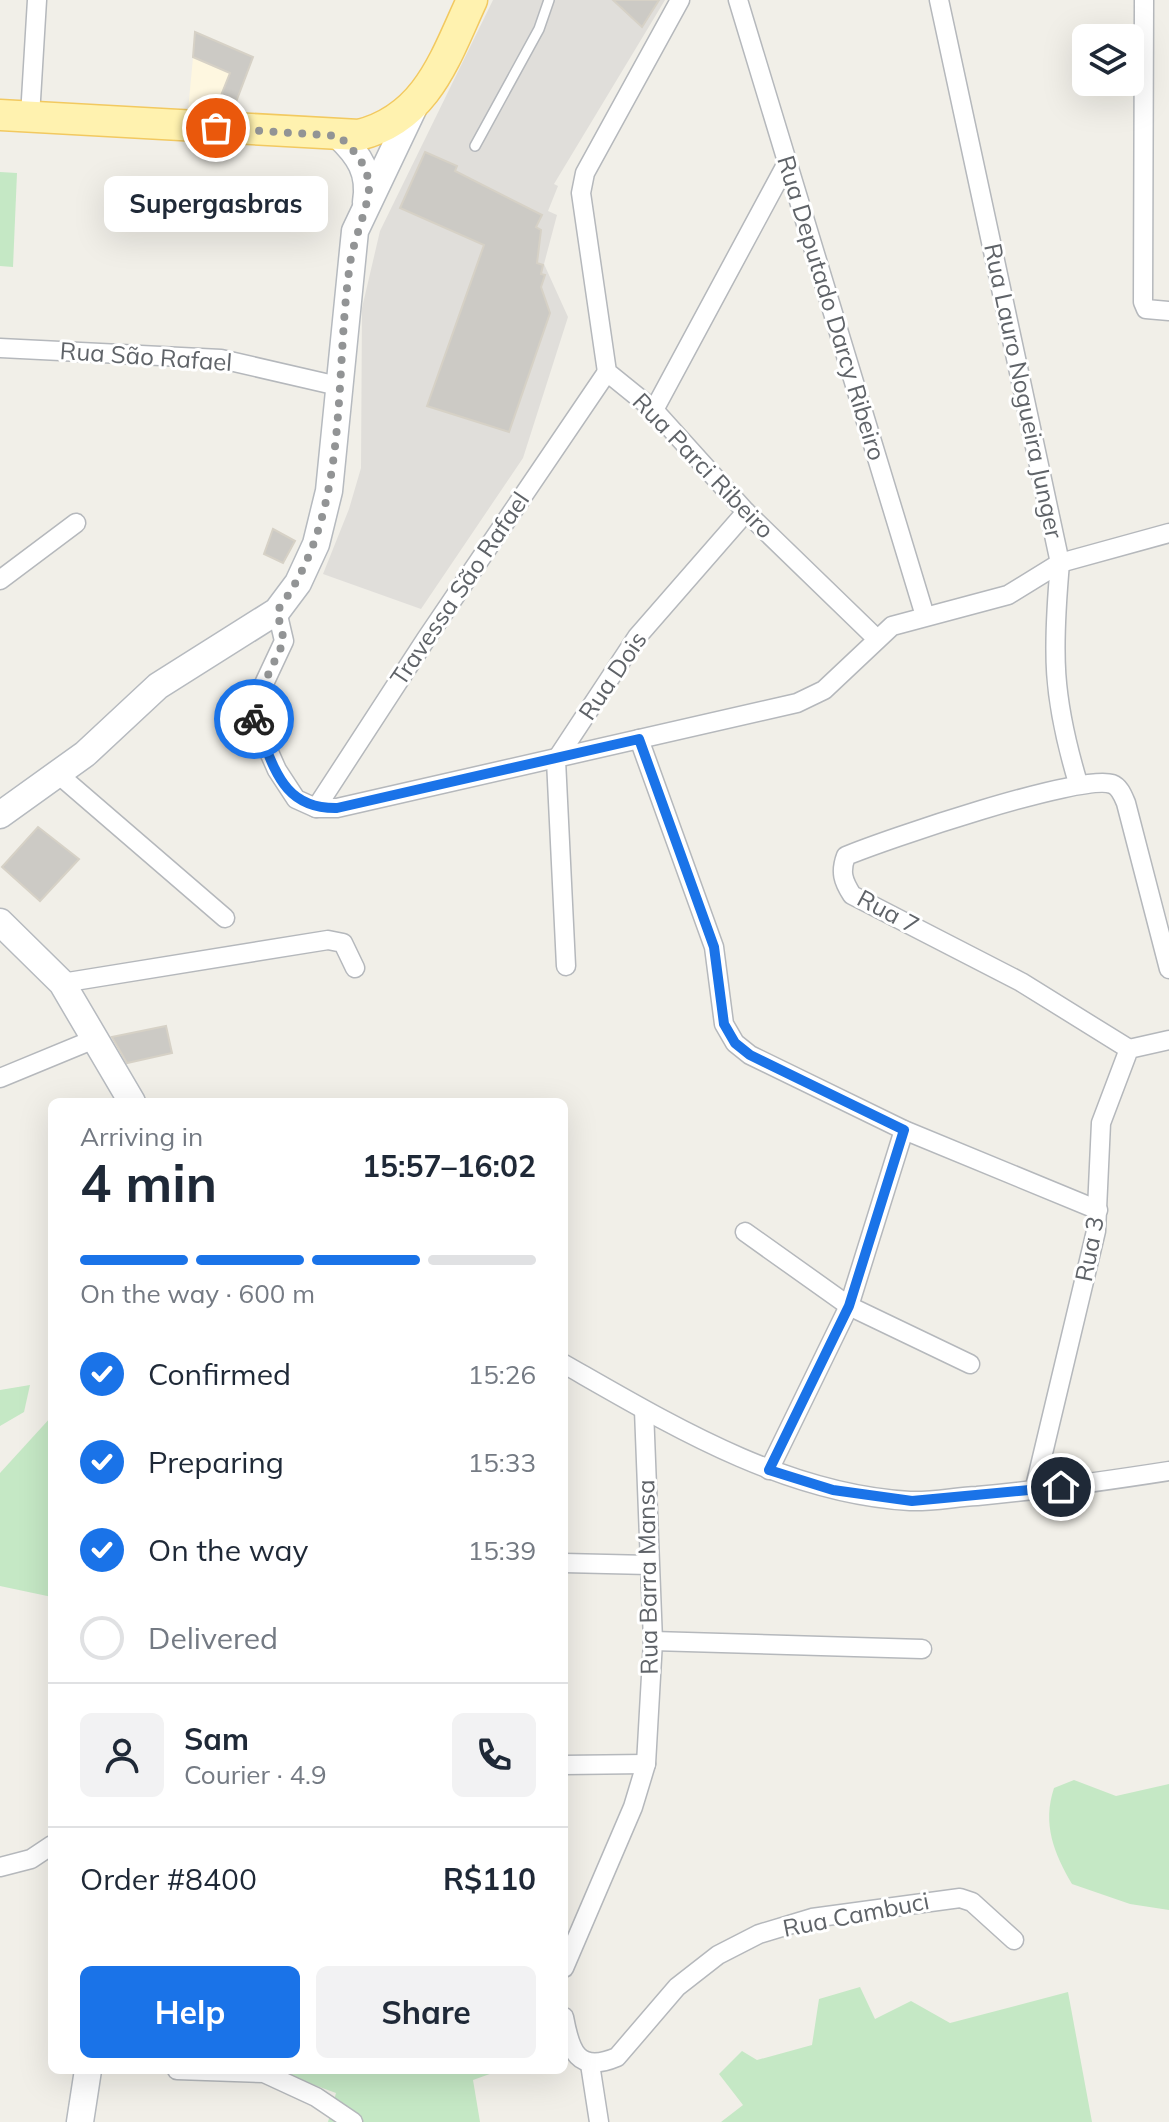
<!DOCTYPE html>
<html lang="en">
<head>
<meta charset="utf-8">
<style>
	body { margin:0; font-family:Mulish,sans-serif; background:#f2f2f3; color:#1f2937; height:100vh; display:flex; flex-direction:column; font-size:30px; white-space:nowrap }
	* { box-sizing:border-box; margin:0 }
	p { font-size:26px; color:#747a83 }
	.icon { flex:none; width:44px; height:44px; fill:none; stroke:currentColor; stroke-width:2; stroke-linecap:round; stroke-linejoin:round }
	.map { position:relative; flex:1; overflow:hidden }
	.side { position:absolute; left:48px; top:1098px; width:520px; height:976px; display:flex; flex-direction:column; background:#fff; border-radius:12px; box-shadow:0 8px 32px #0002 }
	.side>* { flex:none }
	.fabs { position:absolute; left:1072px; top:24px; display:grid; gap:16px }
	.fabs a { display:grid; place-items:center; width:72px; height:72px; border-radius:12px; background:#fff; box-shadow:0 8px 32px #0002; font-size:40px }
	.pin { position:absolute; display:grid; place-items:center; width:68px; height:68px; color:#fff; margin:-34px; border:4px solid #fff; border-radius:50%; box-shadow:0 2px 8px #0007 }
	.courier { position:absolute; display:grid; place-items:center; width:80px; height:80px; margin:-40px; border:6px solid #1a73e8; border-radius:50%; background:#fff; color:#222; box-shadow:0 2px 10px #0007 }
	.bubble { position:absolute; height:56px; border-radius:12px; background:#fff; box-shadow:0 8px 32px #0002; font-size:26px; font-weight:700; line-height:56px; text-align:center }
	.overview em { font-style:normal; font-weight:700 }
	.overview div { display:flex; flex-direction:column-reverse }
	.overview { display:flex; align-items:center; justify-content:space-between; height:136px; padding:0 32px }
	h1 { font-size:52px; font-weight:700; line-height:60px }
	.bar { display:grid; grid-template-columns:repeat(4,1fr); gap:12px 8px; align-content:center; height:96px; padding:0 32px }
	.bar i { height:10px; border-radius:6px; background:#e0e1e3 }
	.bar .selected { background:#1a73e8 }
	.bar p { grid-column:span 4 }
	.line { display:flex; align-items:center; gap:20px; padding:0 32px; border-top:2px solid #e0e1e3 }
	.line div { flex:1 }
	.round { display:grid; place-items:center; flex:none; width:84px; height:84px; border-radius:12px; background:#f2f2f3 }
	ol { padding:0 32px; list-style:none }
	li { display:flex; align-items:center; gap:24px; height:88px }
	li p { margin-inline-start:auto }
	li .icon { padding:8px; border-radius:50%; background:#1a73e8; color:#fff; stroke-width:4 }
	li:last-child { color:#747a83 }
	li i { width:44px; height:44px; border:4px solid #e0e1e3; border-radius:50% }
	.primary-button { display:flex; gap:16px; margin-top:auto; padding:16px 32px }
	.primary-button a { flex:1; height:92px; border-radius:12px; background:#1a73e8; color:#fff; font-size:32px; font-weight:700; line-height:92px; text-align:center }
	.primary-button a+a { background:#f2f2f3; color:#1f2937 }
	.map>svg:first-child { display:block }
	.commercial { fill:#fef7e0 }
	.industrial { fill:#e0deda }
	.green { fill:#c5e8c5 }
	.building { fill:#cccac5; stroke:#d6d1c6; stroke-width:2 }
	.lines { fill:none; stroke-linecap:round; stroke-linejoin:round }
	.lane-casing { stroke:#b5b8bc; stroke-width:12 }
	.street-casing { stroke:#b5b8bc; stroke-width:21 }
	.secondary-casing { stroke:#b6babf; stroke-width:29 }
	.primary-casing { stroke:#f2c960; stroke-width:33 }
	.lane { stroke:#fff; stroke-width:9 }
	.street { stroke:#fff; stroke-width:18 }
	.secondary { stroke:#fff; stroke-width:26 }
	.primary { stroke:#fff2af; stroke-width:30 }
	.done { stroke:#929495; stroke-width:8; stroke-dasharray:0 14.4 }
	.route { stroke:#1a73e8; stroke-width:10 }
	.labels { text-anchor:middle; stroke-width:6; stroke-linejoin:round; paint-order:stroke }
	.street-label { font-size:24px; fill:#5f6368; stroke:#fff }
</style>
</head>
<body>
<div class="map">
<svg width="1169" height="2122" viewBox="0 0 1169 2122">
	<rect width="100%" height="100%" fill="#f1efe8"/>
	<polygon class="commercial" points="202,35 253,57 232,114 188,111 195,36"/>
	<polygon class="industrial" points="493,0 665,0 554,184 558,186 548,211 557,215 544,264 568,317 523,458 421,609 323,574 349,509 361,468 362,308 380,231"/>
	<g class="green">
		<polygon points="0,172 17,173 13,267 0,266"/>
		<polygon points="30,1385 24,1412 0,1426 0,1390"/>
		<polygon points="52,1416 52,1597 0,1586 0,1473"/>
		<path d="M1074,1780L1116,1796L1169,1784V1910L1130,1904L1072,1884C1054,1853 1042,1824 1054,1788Z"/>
		<polygon points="860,1987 875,2019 911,2001 950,2023 1068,1992 1092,2122 721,2122 743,2105 719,2074 742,2051 757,2060 812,2045 819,1999"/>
		<polygon points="273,2070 501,2070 473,2080 480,2122 328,2122 336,2093"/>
	</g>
	<g class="building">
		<polygon points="613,0 659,0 642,27"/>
		<polygon points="195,32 253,57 233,110 216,108 230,73 193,57"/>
		<polygon points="425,152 457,166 455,171 542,215 536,227 541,230 537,263 543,265 541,274 545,275 541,287 550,313 509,432 427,406 484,245 400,208"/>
		<polygon points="273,529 295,541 283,563 264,554"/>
		<polygon points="38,827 79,859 40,901 2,867"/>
		<polygon points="166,1026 172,1053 127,1063 112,1037"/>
	</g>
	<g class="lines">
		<defs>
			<polyline id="lane" points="475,146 539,29 549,0"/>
			<g id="street">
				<polyline points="680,0 585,173 581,193 607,372 654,410 746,512 876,638"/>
				<polyline points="738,0 925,616"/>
				<path d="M939,0L1060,563C1052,653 1052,696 1078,783"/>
				<polyline points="1144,0 1143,302 1146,309 1169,311"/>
				<polyline points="30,116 37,0"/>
				<polyline points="0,348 221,359 338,386"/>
				<polyline points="654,410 787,163"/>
				<polyline points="0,580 76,523"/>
				<polyline points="277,611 284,641 255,703 253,716 277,770 296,799 316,808 337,808 797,703 824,690 892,626 1008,595 1060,563 1169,533"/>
				<polyline points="639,739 714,947 724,1024 735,1043 750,1055 904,1130 1098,1210"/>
				<polyline points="58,774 225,918"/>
				<polyline points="316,808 426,639 607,372"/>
				<polyline points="566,966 556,760 637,637 746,512"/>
				<polyline points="62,983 328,940 343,943 355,968"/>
				<path d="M1129,1049L1021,982L852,895C843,881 840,872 846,856C884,840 1081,773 1112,784C1120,787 1123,796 1126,803L1169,969"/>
				<polyline points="0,1078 97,1038"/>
				<polyline points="745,1232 849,1306 970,1364"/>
				<path d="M564,1364C671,1425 784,1494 910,1501C932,1502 955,1497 977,1496C1041,1490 1105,1481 1169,1471"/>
				<polyline points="769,1470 849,1306 904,1130"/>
				<polyline points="1034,1491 1096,1231 1101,1123 1129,1049 1169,1040"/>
				<polyline points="564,1563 649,1565"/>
				<polyline points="653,1641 922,1649"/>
				<polyline points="564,1765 646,1764"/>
				<polyline points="0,1867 31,1859 52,1845"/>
				<polyline points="564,1968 633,1807 646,1764 653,1641 644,1410"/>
				<path d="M564,2017C570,2050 577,2074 617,2057L677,1987L718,1955L759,1934L812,1918L960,1898L972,1902L1014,1940"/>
				<polyline points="590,2064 599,2122"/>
				<polyline points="177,2070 264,2073 316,2097 353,2122"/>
			</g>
			<g id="secondary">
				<path d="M339,136C359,155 371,173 366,202"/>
				<polyline points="0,815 85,754 158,686 277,611 298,583 316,544 329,491 355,231 415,105"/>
				<polyline points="0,922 62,983 132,1102"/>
				<polyline points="80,2122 88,2070"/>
			</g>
			<path id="primary" d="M0,115L359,135C427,118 445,58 472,0"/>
		</defs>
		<use href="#lane" class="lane-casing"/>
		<use href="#street" class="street-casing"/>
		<use href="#secondary" class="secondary-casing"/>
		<use href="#primary" class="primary-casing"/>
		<use href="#lane" class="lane"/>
		<use href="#street" class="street"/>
		<use href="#secondary" class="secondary"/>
		<use href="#primary" class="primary"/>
	</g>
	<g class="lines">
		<path class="done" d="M216,128L339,136C354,150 368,165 369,187C369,205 353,241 350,264C333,380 352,513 277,611L284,641L255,703L254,719"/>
		<path class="route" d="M254,719C274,764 280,809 337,808L639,739L714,947L724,1024L735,1043L750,1055L904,1130L849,1306L769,1470L833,1490L912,1501L1061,1487"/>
	</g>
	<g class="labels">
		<g class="street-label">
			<text transform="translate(831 308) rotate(73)" y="8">Rua Deputado Darcy Ribeiro</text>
			<text transform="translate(146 357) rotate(4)" y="8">Rua São Rafael</text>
			<text transform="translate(1023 391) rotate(78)" y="8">Rua Lauro Nogueira Junger</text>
			<text transform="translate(703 466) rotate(46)" y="8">Rua Parci Ribeiro</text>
			<text transform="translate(460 589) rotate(-56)" y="8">Travessa São Rafael</text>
			<text transform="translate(613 676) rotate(-56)" y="8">Rua Dois</text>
			<text transform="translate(888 912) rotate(28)" y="8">Rua 7</text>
			<text transform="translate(1090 1249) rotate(-79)" y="8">Rua 3</text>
			<text transform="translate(648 1577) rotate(-91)" y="8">Rua Barra Mansa</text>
			<text transform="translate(856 1915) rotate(-11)" y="8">Rua Cambuci</text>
		</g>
	</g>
</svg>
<div class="fabs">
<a><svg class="icon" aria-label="layers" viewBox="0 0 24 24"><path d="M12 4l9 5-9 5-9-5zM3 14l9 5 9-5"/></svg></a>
</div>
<div class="pin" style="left:216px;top:128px;background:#ea580c"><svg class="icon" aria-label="bag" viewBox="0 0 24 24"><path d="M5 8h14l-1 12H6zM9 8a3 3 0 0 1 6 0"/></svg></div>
<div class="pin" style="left:1061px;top:1487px;background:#1f2937"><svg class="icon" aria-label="home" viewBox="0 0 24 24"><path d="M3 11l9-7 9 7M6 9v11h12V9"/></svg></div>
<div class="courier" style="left:254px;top:719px"><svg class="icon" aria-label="bike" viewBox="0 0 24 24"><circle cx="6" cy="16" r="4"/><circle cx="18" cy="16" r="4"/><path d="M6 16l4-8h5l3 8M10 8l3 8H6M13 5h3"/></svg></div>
<div class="bubble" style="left:104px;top:176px;width:224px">Supergasbras</div>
<section class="side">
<div class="overview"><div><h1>4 min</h1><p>Arriving in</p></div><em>15:57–16:02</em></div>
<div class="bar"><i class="selected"></i><i class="selected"></i><i class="selected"></i><i></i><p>On the way · 600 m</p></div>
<ol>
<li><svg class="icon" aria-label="check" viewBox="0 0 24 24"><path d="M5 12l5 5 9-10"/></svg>Confirmed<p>15:26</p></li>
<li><svg class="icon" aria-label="check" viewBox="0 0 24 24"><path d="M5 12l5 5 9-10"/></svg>Preparing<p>15:33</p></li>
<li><svg class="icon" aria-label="check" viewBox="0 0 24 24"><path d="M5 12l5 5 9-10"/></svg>On the way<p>15:39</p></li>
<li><i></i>Delivered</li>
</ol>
<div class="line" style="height:144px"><a class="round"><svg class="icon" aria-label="person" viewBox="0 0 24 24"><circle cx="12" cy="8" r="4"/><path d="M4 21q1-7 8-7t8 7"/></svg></a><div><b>Sam</b><p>Courier · 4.9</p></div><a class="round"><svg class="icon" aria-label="phone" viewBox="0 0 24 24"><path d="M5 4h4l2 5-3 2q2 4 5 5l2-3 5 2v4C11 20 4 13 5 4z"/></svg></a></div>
<div class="line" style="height:104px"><div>Order #8400</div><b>R$110</b></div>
<div class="primary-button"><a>Help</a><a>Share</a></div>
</section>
</div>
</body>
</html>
